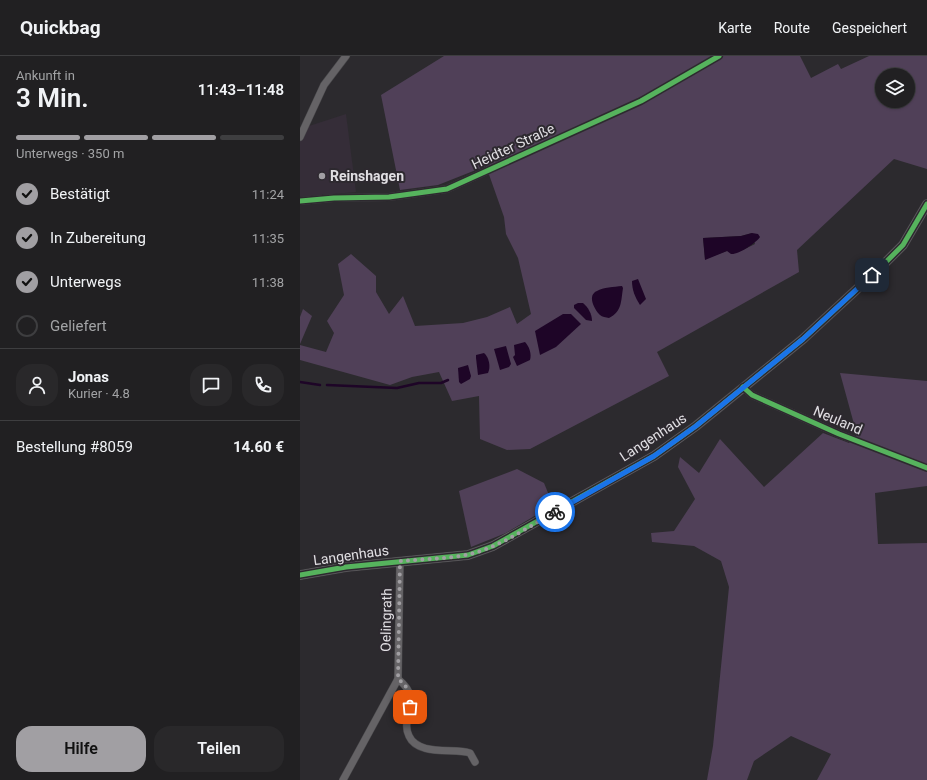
<!DOCTYPE html>
<html lang="de">
<head>
<meta charset="utf-8">
<style>
	body { margin:0; font-family:Roboto,sans-serif; background:#29282a; color:#f1f3f6; height:100vh; display:flex; flex-direction:column; font-size:15px; white-space:nowrap }
	* { box-sizing:border-box; margin:0 }
	p { font-size:13px; color:#a2a3a5 }
	.icon { flex:none; width:22px; height:22px; fill:none; stroke:currentColor; stroke-width:2; stroke-linecap:round; stroke-linejoin:round }
	.map { position:relative; flex:1; overflow:hidden }
	.sheet { display:flex; flex-direction:column; background:#212022; width:300px }
	.sheet>* { flex:none }
	.fabs { position:absolute; left:575px; top:12px; display:grid; gap:8px }
	.fabs a { display:grid; place-items:center; width:40px; height:40px; border-radius:50%; background:#212022; box-shadow:0 1px 3px #0004,0 0 0 1px #3e3e40; font-size:20px }
	.pin { position:absolute; display:grid; place-items:center; width:34px; height:34px; color:#fff; margin:-17px; border-radius:8px; box-shadow:0 2px 6px #0006 }
	.courier { position:absolute; display:grid; place-items:center; width:40px; height:40px; margin:-20px; border:3px solid #1a73e8; border-radius:50%; background:#fff; color:#222; box-shadow:0 1px 5px #0007 }
	.head em { font-style:normal; font-weight:600 }
	.head div { display:flex; flex-direction:column-reverse }
	.head { display:flex; align-items:center; justify-content:space-between; height:68px; padding:0 16px }
	h1 { font-size:26px; font-weight:600; line-height:30px }
	.bar { display:grid; grid-template-columns:repeat(4,1fr); gap:6px 4px; align-content:center; height:48px; padding:0 16px }
	.bar i { height:5px; border-radius:3px; background:#3e3e40 }
	.bar .current { background:#a19fa3 }
	.bar p { grid-column:span 4 }
	.line { display:flex; align-items:center; gap:10px; padding:0 16px; border-top:1px solid #3e3e40 }
	.line div { flex:1 }
	.round { display:grid; place-items:center; flex:none; width:42px; height:42px; border-radius:16px; background:#29282a }
	ol { padding:0 16px; list-style:none }
	li { display:flex; align-items:center; gap:12px; height:44px }
	li p { margin-inline-start:auto }
	li .icon { padding:4px; border-radius:50%; background:#a19fa3; color:#111; stroke-width:4 }
	li:last-child { color:#a2a3a5 }
	li i { width:22px; height:22px; border:2px solid #3e3e40; border-radius:50% }
	.primary-button { display:flex; gap:8px; margin-top:auto; padding:8px 16px }
	.primary-button a { flex:1; height:46px; border-radius:16px; background:#a19fa3; color:#111; font-size:16px; font-weight:600; line-height:46px; text-align:center }
	.primary-button a+a { background:#29282a; color:#f1f3f6 }
	header { display:flex; align-items:center; gap:24px; box-sizing:border-box; height:56px; padding:0 20px; background:#212022; border-bottom:1px solid #3e3e40 }
	header strong { font-size:19px }
	nav { display:flex; gap:22px; margin-inline-start:auto; font-size:14px }
	main { display:flex; flex:1; min-height:0 }
	.map>svg:first-child { display:block }
	.built { fill:#352d38 }
	.green { fill:#504058; fill-rule:evenodd }
	.water { fill:#1e0527 }
	.lines { fill:none; stroke-linecap:round; stroke-linejoin:round }
	.stream { stroke:#1e0527; stroke-width:2.5 }
	.minor-casing { stroke:#49484b; stroke-width:8 }
	.tertiary-casing { stroke:#49484b; stroke-width:10 }
	.minor { stroke:#656366; stroke-width:7 }
	.tertiary { stroke:#656366; stroke-width:9 }
	.cycleway-casing { stroke:#2d292f; stroke-width:8 }
	.cycleway { stroke:#56b35d; stroke-width:5 }
	.done { stroke:#a19fa3; stroke-width:4; stroke-dasharray:0 7.2 }
	.route { stroke:#1a73e8; stroke-width:5 }
	.poi-dot { fill:#a19fa3; stroke:#2d292f; stroke-width:1.5 }
	.labels { text-anchor:middle; stroke-width:4; stroke-linejoin:round; paint-order:stroke }
	.street-label { font-size:14px; fill:#e0dee2; stroke:#2d292f }
	.poi-label { font-size:14px; font-weight:bold; fill:#e0dee2; stroke:#2d292f; text-anchor:start }
</style>
</head>
<body>
<header>
<strong>Quickbag</strong>
<nav><a>Karte</a><a>Route</a><a>Gespeichert</a></nav>
</header>
<main>
<section class="sheet">
<div class="head"><div><h1>3 Min.</h1><p>Ankunft in</p></div><em>11:43–11:48</em></div>
<div class="bar"><i class="current"></i><i class="current"></i><i class="current"></i><i></i><p>Unterwegs · 350 m</p></div>
<ol>
<li><svg class="icon" aria-label="check" viewBox="0 0 24 24"><path d="M5 12l5 5 9-10"/></svg>Bestätigt<p>11:24</p></li>
<li><svg class="icon" aria-label="check" viewBox="0 0 24 24"><path d="M5 12l5 5 9-10"/></svg>In Zubereitung<p>11:35</p></li>
<li><svg class="icon" aria-label="check" viewBox="0 0 24 24"><path d="M5 12l5 5 9-10"/></svg>Unterwegs<p>11:38</p></li>
<li><i></i>Geliefert</li>
</ol>
<div class="line" style="height:72px"><a class="round"><svg class="icon" aria-label="person" viewBox="0 0 24 24"><circle cx="12" cy="8" r="4"/><path d="M4 21q1-7 8-7t8 7"/></svg></a><div><b>Jonas</b><p>Kurier · 4.8</p></div><a class="round"><svg class="icon" aria-label="chat" viewBox="0 0 24 24"><path d="M4 5h16v11H9l-5 4z"/></svg></a><a class="round"><svg class="icon" aria-label="phone" viewBox="0 0 24 24"><path d="M5 4h4l2 5-3 2q2 4 5 5l2-3 5 2v4C11 20 4 13 5 4z"/></svg></a></div>
<div class="line" style="height:52px"><div>Bestellung #8059</div><b>14.60 €</b></div>
<div class="primary-button"><a>Hilfe</a><a>Teilen</a></div>
</section>
<div class="map">
<svg width="627" height="724" viewBox="0 0 627 724">
	<rect width="100%" height="100%" fill="#2c2a2e"/>
	<polygon class="built" points="46,58 56,136 0,141 0,84 9,70"/>
	<g class="green">
		<path d="M144,0H500L511,22L538,8L541,13L569,0H627V113L594,103L497,194L499,216L357,296L369,320L230,393L207,394L180,383L179,340L152,345L139,316L112,321L90,329L0,304V289L26,296L34,277L27,265L44,239L38,208L51,198L76,220V236L89,258L103,240L115,270L163,267L187,261L210,251L217,268L231,258L218,202L206,178L204,161L186,110L138,129L100,134L81,39ZM582,19H608V45H582ZM452,177L455,188L443,194L427,195L405,203L403,182L441,180Z"/>
		<polygon points="3,253 12,260 0,288 0,261"/>
		<polygon points="540,317 627,325 627,430 575,437 578,488 627,487 627,724 517,724 531,698 491,680 454,705 447,724 407,724 413,690 429,531 421,505 394,490 352,486 351,477 374,475 395,443 378,411 380,401 399,417 420,383 464,431 523,377 549,387 557,379"/>
		<polygon points="217,413 244,427 253,449 206,477 171,491 159,435"/>
	</g>
	<g class="water">
		<path d="M452,177L458,178L460,181C456,187 438,199 431,198L427,195L405,204L403,182L441,180Z"/>
		<path d="M338,223L346,243L340,249C335,241 332,234 332,225Z"/>
		<path d="M322,230L323,232C321,245 322,256 309,262C306,261 302,261 300,259C294,253 287,239 297,235C303,231 314,231 322,230Z"/>
		<path d="M278,247H283C288,251 292,258 292,265L286,264L274,252V249Z"/>
		<polygon points="263,258 271,258 281,268 256,291 240,299 235,275"/>
		<path d="M225,286C229,290 232,298 230,304L217,310L213,301L215,299L214,289Z"/>
		<polygon points="206,290 211,308 209,311 200,314 194,293"/>
		<path d="M184,297C189,301 191,311 188,317L178,319L176,302V299Z"/>
		<polygon points="168,309 171,320 170,323 161,328 159,326 158,312"/>
	</g>
	<g class="lines">
		<g class="stream">
			<polyline points="0,326 20,329"/>
			<polyline points="27,329 97,332 119,327 141,327 148,324"/>
		</g>
		<defs>
			<g id="minor">
				<polyline points="0,81 24,29 46,0"/>
				<polyline points="0,145 34,142 89,141 147,133 341,45 419,0"/>
				<polyline points="443,331 452,339 539,378 627,412"/>
				<path d="M98,623C126,646 99,660 109,680C118,700 153,692 170,697L175,706"/>
				<polyline points="43,724 98,623 100,505"/>
			</g>
			<polyline id="tertiary" points="0,519 46,511 168,499 193,490 354,400 396,370 503,283 583,209 603,189 627,148"/>
		</defs>
		<use href="#minor" class="minor-casing"/>
		<use href="#tertiary" class="tertiary-casing"/>
		<use href="#minor" class="minor"/>
		<use href="#tertiary" class="tertiary"/>
		<defs>
			<g id="cycleway">
				<polyline points="0,145 34,142 89,141 147,133 341,45 419,0"/>
				<polyline points="443,331 452,339 539,378 627,412"/>
				<polyline points="0,519 46,511 168,499 193,490 354,400 396,370 503,283 583,209 603,189 627,148"/>
			</g>
		</defs>
		<use href="#cycleway" class="cycleway-casing"/>
		<use href="#cycleway" class="cycleway"/>
	</g>
	<g class="lines">
		<path class="done" d="M110,651C112,638 108,631 98,623L100,505C123,503 148,503 170,498C200,491 228,471 255,456"/>
		<polyline class="route" points="255,456 354,400 396,370 503,283 572,219"/>
	</g>
	<circle class="poi-dot" cx="22" cy="120" r="4"/>
	<g class="labels">
		<g class="street-label">
			<text transform="translate(213 90) rotate(-25)" y="5">Heidter Straße</text>
			<text transform="translate(538 364) rotate(23)" y="5">Neuland</text>
			<text transform="translate(353 381) rotate(-33)" y="5">Langenhaus</text>
			<text transform="translate(51 499) rotate(-8)" y="5">Langenhaus</text>
			<text transform="translate(86 564) rotate(-89)" y="5">Oelingrath</text>
		</g>
		<g class="poi-label">
			<text x="30" y="125">Reinshagen</text>
		</g>
	</g>
</svg>
<div class="fabs">
<a><svg class="icon" aria-label="layers" viewBox="0 0 24 24"><path d="M12 4l9 5-9 5-9-5zM3 14l9 5 9-5"/></svg></a>
</div>
<div class="pin" style="left:110px;top:651px;background:#ea580c"><svg class="icon" aria-label="bag" viewBox="0 0 24 24"><path d="M5 8h14l-1 12H6zM9 8a3 3 0 0 1 6 0"/></svg></div>
<div class="pin" style="left:572px;top:219px;background:#1f2937"><svg class="icon" aria-label="home" viewBox="0 0 24 24"><path d="M3 11l9-7 9 7M6 9v11h12V9"/></svg></div>
<div class="courier" style="left:255px;top:456px"><svg class="icon" aria-label="bike" viewBox="0 0 24 24"><circle cx="6" cy="16" r="4"/><circle cx="18" cy="16" r="4"/><path d="M6 16l4-8h5l3 8M10 8l3 8H6M13 5h3"/></svg></div>
</div>
</main>
</body>
</html>
